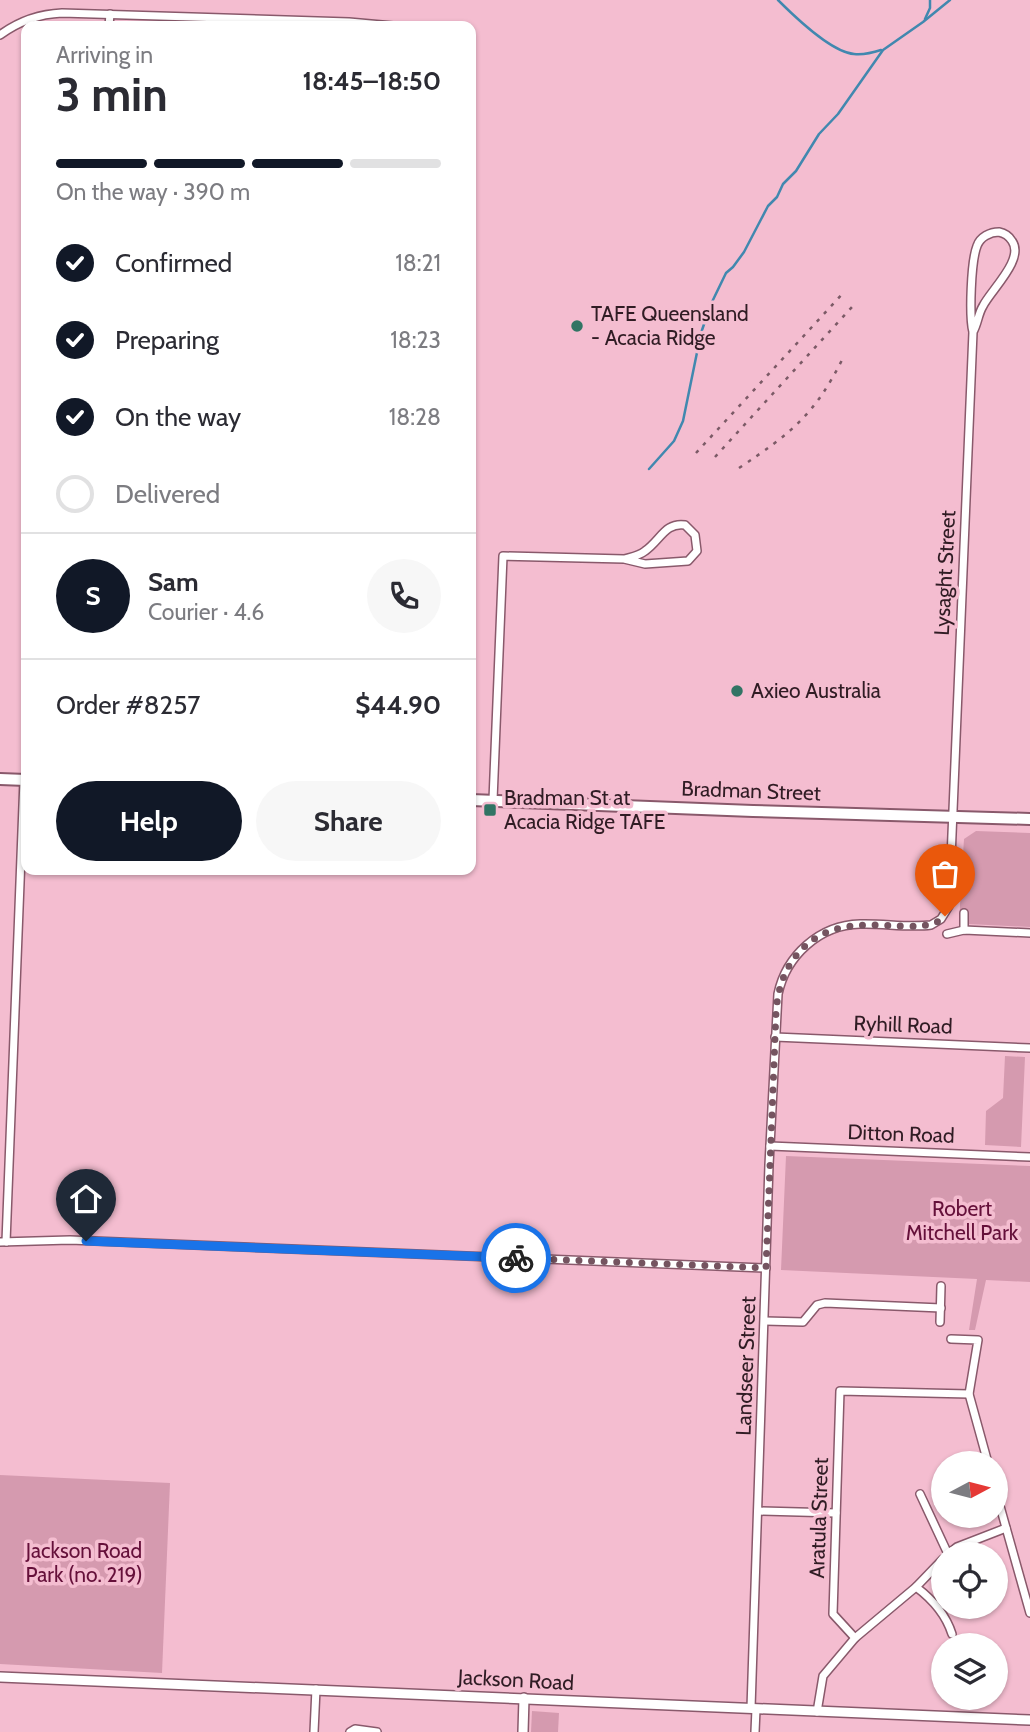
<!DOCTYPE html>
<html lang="en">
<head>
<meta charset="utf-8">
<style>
	body { margin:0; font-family:Cabin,sans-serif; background:#f7f7f7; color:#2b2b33; height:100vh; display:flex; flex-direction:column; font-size:26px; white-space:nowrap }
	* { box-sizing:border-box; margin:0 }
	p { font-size:23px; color:#7c7c81 }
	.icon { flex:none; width:38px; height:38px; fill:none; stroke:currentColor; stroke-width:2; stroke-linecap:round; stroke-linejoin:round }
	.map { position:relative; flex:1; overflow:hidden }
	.side { position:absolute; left:21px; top:21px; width:455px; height:854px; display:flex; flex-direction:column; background:#fff; border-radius:14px; box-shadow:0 2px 5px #0004 }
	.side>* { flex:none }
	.needle { width:46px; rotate:83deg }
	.controls { position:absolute; left:931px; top:1451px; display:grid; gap:14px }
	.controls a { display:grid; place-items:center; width:77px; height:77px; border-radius:50%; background:#fff; box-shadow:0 2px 5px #0004; font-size:35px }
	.pin { position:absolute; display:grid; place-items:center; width:60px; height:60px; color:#fff; margin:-72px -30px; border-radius:50% 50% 50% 0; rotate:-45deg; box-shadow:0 0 7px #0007 }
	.pin .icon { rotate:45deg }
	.courier { position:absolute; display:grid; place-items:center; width:70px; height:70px; margin:-35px; border:5px solid #1a73e8; border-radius:50%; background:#fff; color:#222; box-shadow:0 2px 9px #0007 }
	.headline em { font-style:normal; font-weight:800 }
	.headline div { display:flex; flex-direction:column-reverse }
	.headline { display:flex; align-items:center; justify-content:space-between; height:119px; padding:0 35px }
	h1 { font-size:46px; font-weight:800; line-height:52px }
	.bar { display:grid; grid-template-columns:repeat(4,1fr); gap:10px 7px; align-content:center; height:84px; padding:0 35px }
	.bar i { height:9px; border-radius:5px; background:#e1e1e2 }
	.bar .on { background:#111827 }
	.bar p { grid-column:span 4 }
	.line { display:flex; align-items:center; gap:18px; padding:0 35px; border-top:2px solid #e1e1e2 }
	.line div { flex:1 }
	.round { display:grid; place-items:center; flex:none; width:74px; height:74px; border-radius:37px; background:#f7f7f7 }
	ol { padding:0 35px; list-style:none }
	li { display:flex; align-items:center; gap:21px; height:77px }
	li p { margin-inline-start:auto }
	li .icon { padding:7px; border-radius:50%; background:#111827; color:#fff; stroke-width:4 }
	li:last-child { color:#7c7c81 }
	li i { width:38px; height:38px; border:4px solid #e1e1e2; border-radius:50% }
	.primary-button { display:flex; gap:14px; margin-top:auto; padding:14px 35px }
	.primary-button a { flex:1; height:80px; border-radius:42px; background:#111827; color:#fff; font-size:28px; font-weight:800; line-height:80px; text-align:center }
	.primary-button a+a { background:#f7f7f7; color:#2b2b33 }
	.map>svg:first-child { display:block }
	.green { fill:#d59aaf }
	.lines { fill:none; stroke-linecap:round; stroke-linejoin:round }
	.stream { stroke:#4188af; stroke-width:2.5 }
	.minor-casing { stroke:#89596b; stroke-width:10 }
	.tertiary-casing { stroke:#89596b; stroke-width:12 }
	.secondary-casing { stroke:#89596b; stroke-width:14 }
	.minor { stroke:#fff; stroke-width:7 }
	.tertiary { stroke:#fff; stroke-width:9 }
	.secondary { stroke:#fff; stroke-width:10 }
	.rail { stroke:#7b5a66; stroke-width:2.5; stroke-dasharray:3.5 7; stroke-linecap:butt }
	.done { stroke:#755460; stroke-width:7; stroke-dasharray:0 12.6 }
	.route { stroke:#1a73e8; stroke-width:9 }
	.poi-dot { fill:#317464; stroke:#f4bdd0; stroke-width:2.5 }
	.labels { text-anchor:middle; stroke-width:7; stroke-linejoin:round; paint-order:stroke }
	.poi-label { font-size:21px; fill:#301c24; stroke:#f4bdd0; text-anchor:start }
	.street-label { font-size:21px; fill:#301c24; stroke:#f4bdd0 }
	.park-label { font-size:21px; fill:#65103a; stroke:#f4bdd0 }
</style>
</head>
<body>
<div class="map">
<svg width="1030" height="1732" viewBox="0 0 1030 1732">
	<rect width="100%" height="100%" fill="#f4bdd0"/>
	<g class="green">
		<polygon points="976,831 1030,833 1030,927 968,924 959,922 964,839"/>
		<polygon points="1005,1056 1025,1057 1021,1147 985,1145 986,1111 1003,1098"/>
		<polygon points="786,1156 1030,1166 1030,1282 986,1280 975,1330 969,1330 977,1279 781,1270"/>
		<polygon points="0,1475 170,1483 162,1673 0,1664"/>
		<polygon points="532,1711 559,1713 558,1732 531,1732"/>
	</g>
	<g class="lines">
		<g class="stream">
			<path d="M778,0C794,16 831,52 854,54C864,55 872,53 881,50"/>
			<polyline points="925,19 930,8 930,0"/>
			<polyline points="649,469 674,441 683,421 701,333 711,304 726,273 733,267 744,252 768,206 777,197 783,184 796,171 819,134 838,114 883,50 923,22 950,0"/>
		</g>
		<defs>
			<g id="minor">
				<polyline points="109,26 110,14"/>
				<path d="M0,35C19,21 39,14 62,13L349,22L393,26"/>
				<path d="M493,800L503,556L624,559L645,564L688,561L697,551L695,535L685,525C665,522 660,541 645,551C639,556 631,557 624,559"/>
				<polyline points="964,913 964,930"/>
				<polyline points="947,934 964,930 1030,933"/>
				<polyline points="775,1037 1030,1048"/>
				<polyline points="770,1146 1030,1157"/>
				<polyline points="0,1242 70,1240 766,1268"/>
				<polyline points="6,1242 24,780"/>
				<polyline points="765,1321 803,1322 817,1305 825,1303 941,1308"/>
				<polyline points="940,1322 941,1286"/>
				<polyline points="951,1339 978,1340 969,1394 988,1463"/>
				<polyline points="996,1492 1030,1613"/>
				<polyline points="920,1494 948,1554"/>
				<polyline points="758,1511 836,1513"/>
				<polyline points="948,1554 957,1547 1006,1528"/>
				<path d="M916,1587C932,1599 946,1615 952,1634"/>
				<polyline points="855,1638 833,1614 840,1391 969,1394"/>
				<path d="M751,1708L769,1165L778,994C786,956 819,925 860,924C883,923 908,928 931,925L941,919L949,906L973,332C969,316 971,261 977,246C980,237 990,232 999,232C1004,233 1009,236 1012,241C1025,259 991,290 983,306C978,314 978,323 973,332"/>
				<polyline points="817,1712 823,1676 855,1638 916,1587 943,1559"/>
				<polyline points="314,1732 316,1689"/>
				<polyline points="350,1732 355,1729 377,1732"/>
				<polyline points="755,1732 756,1709"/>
			</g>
			<g id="tertiary">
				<polyline points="0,1677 1030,1720"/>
				<polyline points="523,1732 524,1698"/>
			</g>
			<g id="secondary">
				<polyline points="0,779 26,780"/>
				<polyline points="471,800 753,811 1030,819"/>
			</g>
		</defs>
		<use href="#minor" class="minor-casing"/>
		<use href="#tertiary" class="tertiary-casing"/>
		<use href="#secondary" class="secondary-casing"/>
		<use href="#minor" class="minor"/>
		<use href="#tertiary" class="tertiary"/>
		<use href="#secondary" class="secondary"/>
		<g class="rail">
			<polyline points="696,453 845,291"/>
			<polyline points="715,457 852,307"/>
			<path d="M739,468C791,433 814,416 843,358"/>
		</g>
	</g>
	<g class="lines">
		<path class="done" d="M516,1258L766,1268L776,1012C778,987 785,966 803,948C849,903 920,943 945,916"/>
		<polyline class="route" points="86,1241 516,1258"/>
	</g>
	<g class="poi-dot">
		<circle cx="577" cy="326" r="7"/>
		<circle cx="737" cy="691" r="7"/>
		<rect x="483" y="803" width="14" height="14" rx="3.5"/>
	</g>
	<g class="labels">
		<g class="poi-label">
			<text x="591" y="321">TAFE Queensland<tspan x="591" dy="24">- Acacia Ridge</tspan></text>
			<text x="751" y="698">Axieo Australia</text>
			<text x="504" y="805">Bradman St at<tspan x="504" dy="24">Acacia Ridge TAFE</tspan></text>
		</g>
		<g class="street-label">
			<text transform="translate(945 573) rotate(-87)" y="7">Lysaght Street</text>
			<text transform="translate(751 791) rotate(2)" y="7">Bradman Street</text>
			<text transform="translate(903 1025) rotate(2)" y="7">Ryhill Road</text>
			<text transform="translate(901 1134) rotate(2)" y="7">Ditton Road</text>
			<text transform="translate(746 1366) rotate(-88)" y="7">Landseer Street</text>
			<text transform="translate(819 1518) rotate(-88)" y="7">Aratula Street</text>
			<text transform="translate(516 1680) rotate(3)" y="7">Jackson Road</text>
		</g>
		<g class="park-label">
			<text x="962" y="1216">Robert<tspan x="962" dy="24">Mitchell Park</tspan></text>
			<text x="84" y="1558">Jackson Road<tspan x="84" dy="24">Park (no. 219)</tspan></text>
		</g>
	</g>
</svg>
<div class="controls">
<a><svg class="needle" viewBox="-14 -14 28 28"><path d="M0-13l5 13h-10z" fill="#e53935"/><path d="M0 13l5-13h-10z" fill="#7c7c81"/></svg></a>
<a><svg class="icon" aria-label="locate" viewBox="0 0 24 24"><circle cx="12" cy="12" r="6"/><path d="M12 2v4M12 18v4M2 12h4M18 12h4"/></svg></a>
<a><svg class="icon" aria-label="layers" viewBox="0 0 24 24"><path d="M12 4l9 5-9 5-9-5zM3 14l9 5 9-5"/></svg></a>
</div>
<div class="pin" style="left:945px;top:916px;background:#ea580c"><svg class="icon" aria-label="bag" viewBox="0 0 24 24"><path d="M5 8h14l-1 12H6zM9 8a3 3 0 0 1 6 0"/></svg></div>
<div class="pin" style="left:86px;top:1241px;background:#1f2937"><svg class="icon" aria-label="home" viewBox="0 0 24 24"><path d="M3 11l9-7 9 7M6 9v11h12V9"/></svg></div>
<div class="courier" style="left:516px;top:1258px"><svg class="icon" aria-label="bike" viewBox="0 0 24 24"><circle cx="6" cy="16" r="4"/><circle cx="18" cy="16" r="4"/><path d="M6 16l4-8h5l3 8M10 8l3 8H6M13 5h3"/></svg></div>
<section class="side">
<div class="headline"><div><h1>3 min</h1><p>Arriving in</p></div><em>18:45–18:50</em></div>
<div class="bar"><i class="on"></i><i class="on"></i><i class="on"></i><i></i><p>On the way · 390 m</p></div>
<ol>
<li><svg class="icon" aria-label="check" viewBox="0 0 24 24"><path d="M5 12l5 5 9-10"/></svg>Confirmed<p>18:21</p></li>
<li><svg class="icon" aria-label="check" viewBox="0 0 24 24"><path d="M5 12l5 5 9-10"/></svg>Preparing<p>18:23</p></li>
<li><svg class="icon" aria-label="check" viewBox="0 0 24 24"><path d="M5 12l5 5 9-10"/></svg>On the way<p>18:28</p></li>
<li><i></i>Delivered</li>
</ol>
<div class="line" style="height:126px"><b class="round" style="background:#111827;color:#fff">S</b><div><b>Sam</b><p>Courier · 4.6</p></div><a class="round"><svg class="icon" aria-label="phone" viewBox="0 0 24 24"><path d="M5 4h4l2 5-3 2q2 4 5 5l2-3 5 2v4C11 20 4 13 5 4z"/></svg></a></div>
<div class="line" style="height:91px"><div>Order #8257</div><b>$44.90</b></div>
<div class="primary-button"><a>Help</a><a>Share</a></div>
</section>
</div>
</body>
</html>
